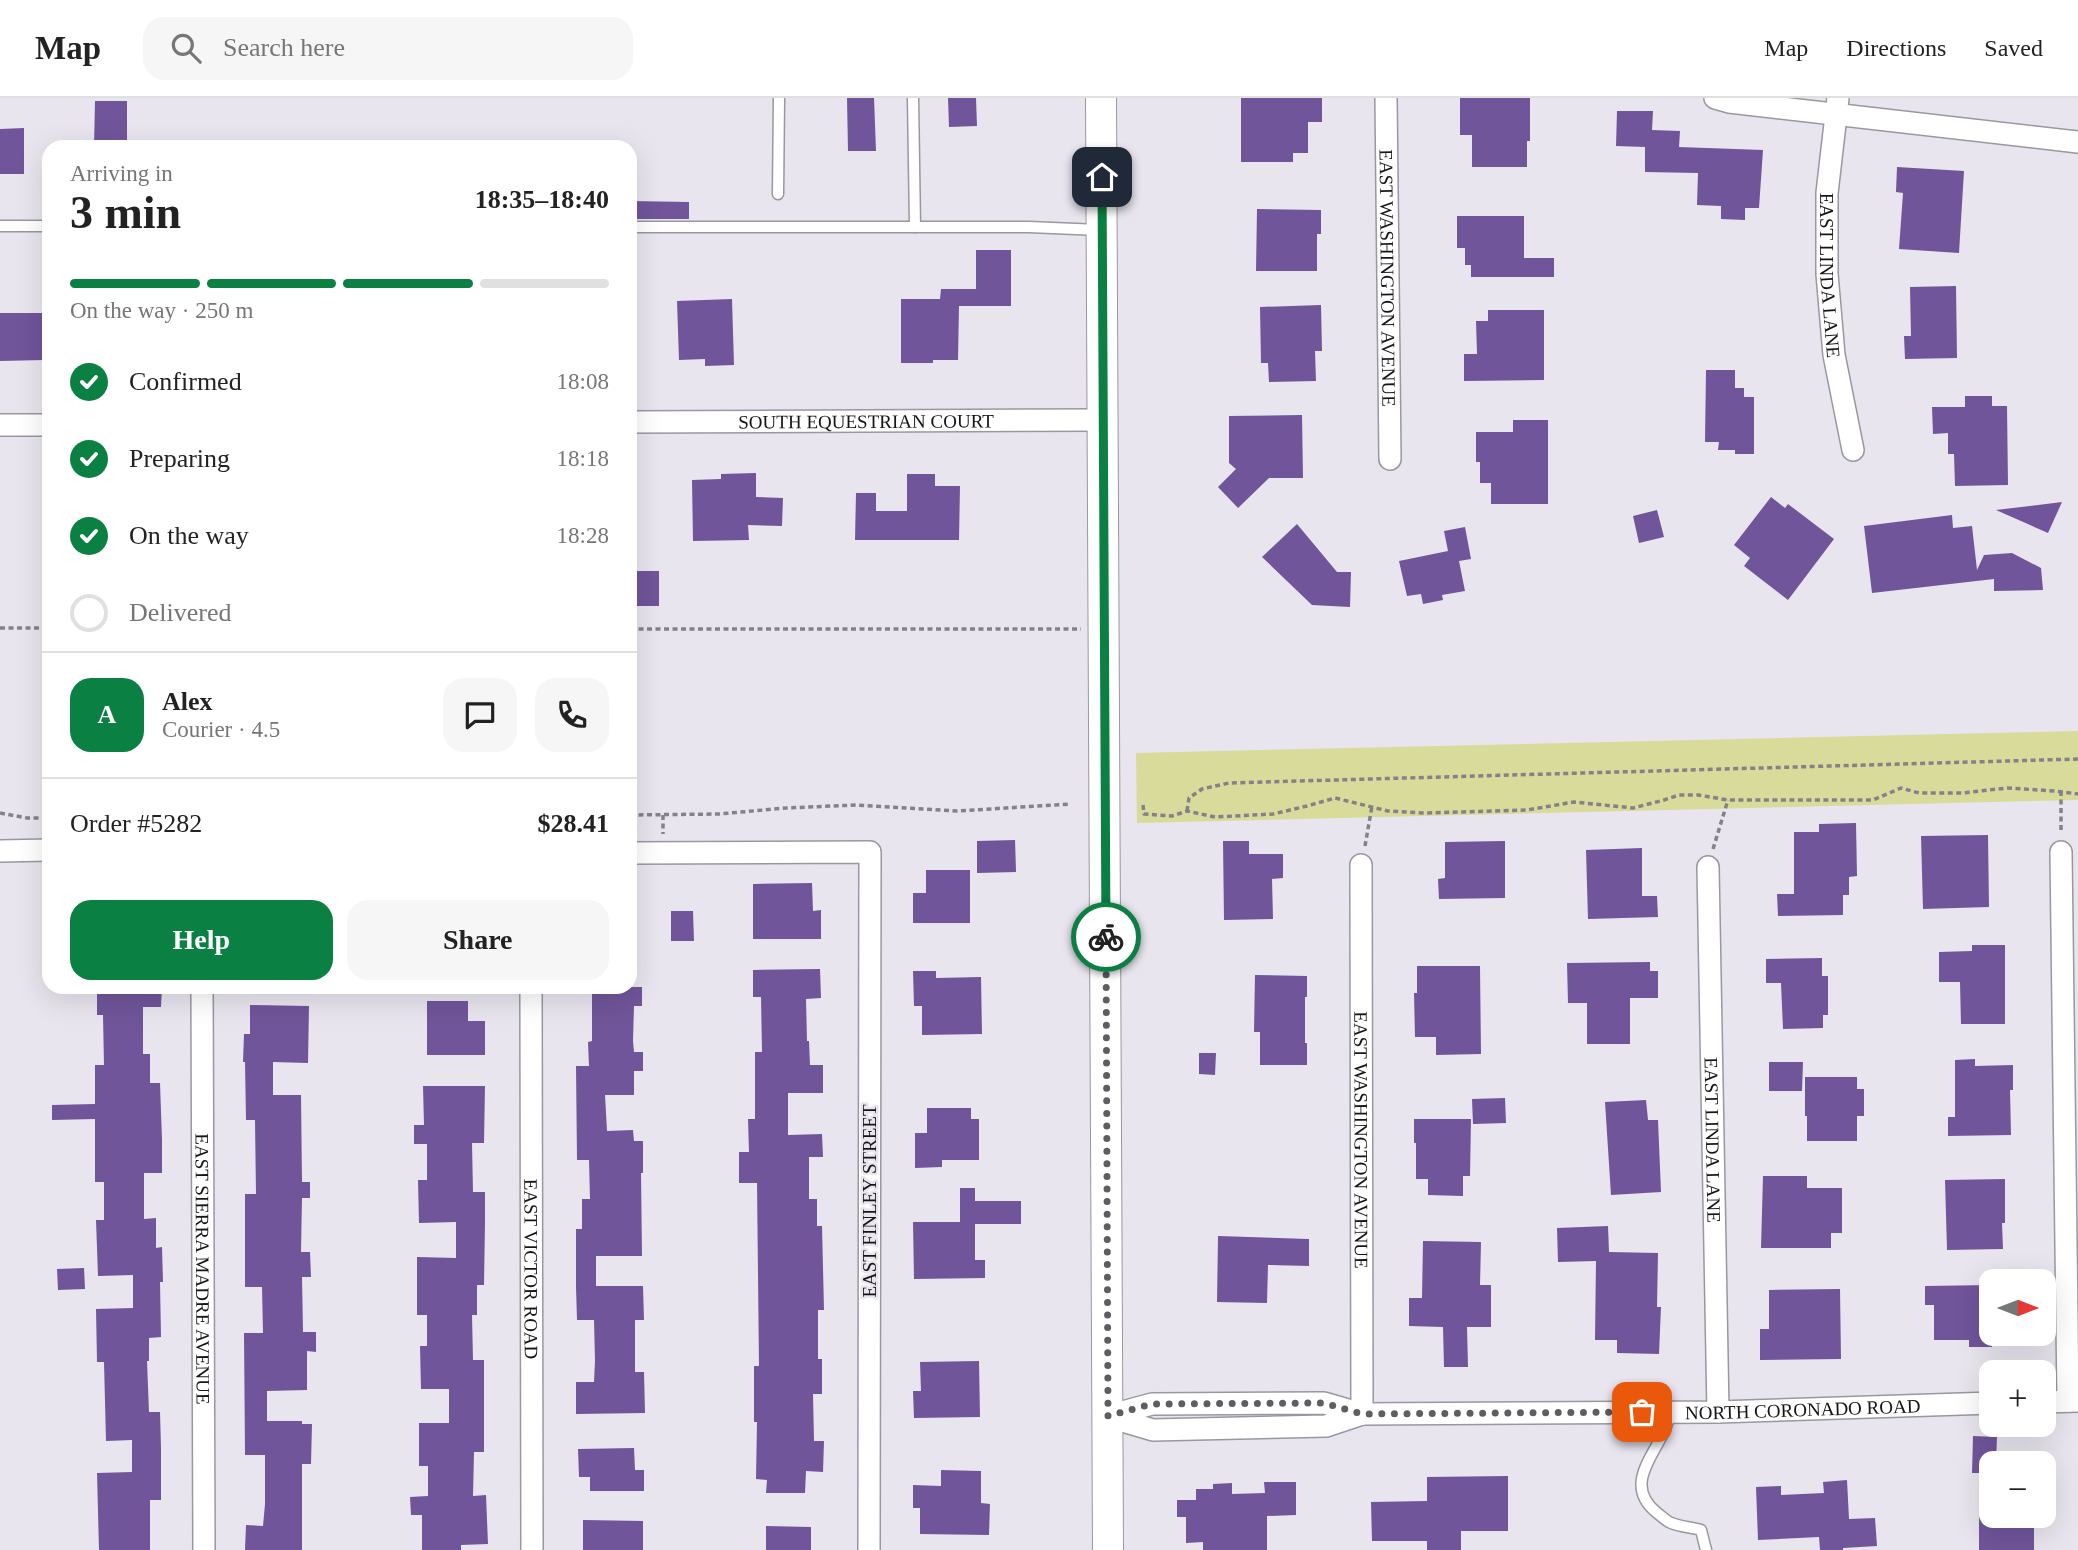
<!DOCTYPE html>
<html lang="en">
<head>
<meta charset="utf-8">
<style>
	body { margin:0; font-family:Georgia,serif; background:#f6f6f6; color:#222; height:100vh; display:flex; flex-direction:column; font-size:26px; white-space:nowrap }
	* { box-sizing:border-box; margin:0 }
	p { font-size:23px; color:#767676 }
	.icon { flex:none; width:38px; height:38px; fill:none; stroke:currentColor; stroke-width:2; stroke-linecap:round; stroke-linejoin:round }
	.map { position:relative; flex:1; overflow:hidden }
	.drawer { position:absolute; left:42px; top:42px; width:595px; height:854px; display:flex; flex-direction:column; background:#fff; border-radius:21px; box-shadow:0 7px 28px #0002 }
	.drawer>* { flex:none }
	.needle { width:46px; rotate:90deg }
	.fabs { position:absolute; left:1979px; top:1171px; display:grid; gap:14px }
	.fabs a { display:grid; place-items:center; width:77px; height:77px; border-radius:14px; background:#fff; box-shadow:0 7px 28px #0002; font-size:35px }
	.pin { position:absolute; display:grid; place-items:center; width:60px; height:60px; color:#fff; margin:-30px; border-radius:14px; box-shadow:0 4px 10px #0006 }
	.courier { position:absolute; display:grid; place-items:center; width:70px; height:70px; margin:-35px; border:5px solid #0b8043; border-radius:50%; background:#fff; color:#222; box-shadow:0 2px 9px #0007 }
	.head em { font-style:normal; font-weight:700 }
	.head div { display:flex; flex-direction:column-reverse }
	.head { display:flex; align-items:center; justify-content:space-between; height:119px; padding:0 28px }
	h1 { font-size:46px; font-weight:700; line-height:52px }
	.bar { display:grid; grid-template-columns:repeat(4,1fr); gap:10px 7px; align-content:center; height:84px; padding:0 28px }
	.bar i { height:9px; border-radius:5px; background:#e0e0e0 }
	.bar .active { background:#0b8043 }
	.bar p { grid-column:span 4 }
	.line { display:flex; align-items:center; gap:18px; padding:0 28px; border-top:2px solid #e0e0e0 }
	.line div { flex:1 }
	.round { display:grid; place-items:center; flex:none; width:74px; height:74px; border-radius:21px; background:#f6f6f6 }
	ol { padding:0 28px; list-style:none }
	li { display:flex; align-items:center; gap:21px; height:77px }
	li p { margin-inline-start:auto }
	li .icon { padding:7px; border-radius:50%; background:#0b8043; color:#fff; stroke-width:4 }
	li:last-child { color:#767676 }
	li i { width:38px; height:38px; border:4px solid #e0e0e0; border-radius:50% }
	.button { display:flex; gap:14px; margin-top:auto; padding:14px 28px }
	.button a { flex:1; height:80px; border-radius:21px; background:#0b8043; color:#fff; font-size:28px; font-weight:700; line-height:80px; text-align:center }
	.button a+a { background:#f6f6f6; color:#222 }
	header { display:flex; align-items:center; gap:42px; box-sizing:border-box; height:98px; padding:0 35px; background:#fff; border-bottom:2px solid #e0e0e0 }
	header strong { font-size:33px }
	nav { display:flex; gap:38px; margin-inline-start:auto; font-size:24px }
	.search { width:490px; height:63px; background:#f6f6f6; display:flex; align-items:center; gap:18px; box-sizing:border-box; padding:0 24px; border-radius:21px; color:#767676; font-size:26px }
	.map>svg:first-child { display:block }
	.green { fill:#d8db9a }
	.building { fill:#70559a }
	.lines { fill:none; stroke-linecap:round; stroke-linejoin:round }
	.lane-casing { stroke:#9a97a0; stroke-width:13 }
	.street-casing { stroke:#9a97a0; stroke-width:24 }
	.secondary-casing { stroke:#9a97a0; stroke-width:32 }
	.path { stroke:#848288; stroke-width:3.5; stroke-dasharray:5 3.5; stroke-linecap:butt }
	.lane { stroke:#fff; stroke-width:10 }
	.street { stroke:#fff; stroke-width:21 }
	.secondary { stroke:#fff; stroke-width:30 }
	.done { stroke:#5f5d62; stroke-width:7; stroke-dasharray:0 12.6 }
	.route { stroke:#0b8043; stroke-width:9 }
	.labels { text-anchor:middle; stroke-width:5; stroke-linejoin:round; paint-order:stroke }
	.street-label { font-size:19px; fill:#151417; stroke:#e8e5ee }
</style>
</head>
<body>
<header>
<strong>Map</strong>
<div class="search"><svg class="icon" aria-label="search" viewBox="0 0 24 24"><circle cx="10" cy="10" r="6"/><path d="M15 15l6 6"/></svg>Search here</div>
<nav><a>Map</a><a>Directions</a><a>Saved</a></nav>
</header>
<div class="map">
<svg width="2078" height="1452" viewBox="0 0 2078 1452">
	<rect width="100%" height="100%" fill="#e8e5ee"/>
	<polygon class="green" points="2078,633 2078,702 1137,725 1136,655"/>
	<g class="building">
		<polygon points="847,0 874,0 876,53 848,53"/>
		<polygon points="948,0 976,0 977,28 949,29"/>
		<polygon points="1241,0 1322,0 1322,24 1308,24 1308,55 1293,55 1293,64 1241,64"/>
		<polygon points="1460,0 1530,0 1530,43 1527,43 1527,69 1472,69 1472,37 1460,37"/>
		<polygon points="95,3 127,3 127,49 94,49"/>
		<polygon points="1617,13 1653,13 1652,32 1680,33 1679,49 1763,52 1759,110 1745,110 1745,122 1721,121 1721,108 1697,107 1698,75 1645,74 1645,49 1616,48"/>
		<polygon points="24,30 24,76 0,76 0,31"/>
		<polygon points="1897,69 1964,73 1959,155 1899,151 1903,95 1896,94"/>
		<polygon points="630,103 689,104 689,121 630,121"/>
		<polygon points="1257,111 1321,112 1321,136 1317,136 1317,173 1256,173"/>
		<polygon points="1457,118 1524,118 1524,160 1554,160 1554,179 1471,179 1471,167 1465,167 1465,150 1457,150"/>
		<polygon points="976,152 1011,152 1011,208 959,208 958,262 933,262 933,265 901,265 901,201 940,201 941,191 976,191"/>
		<polygon points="1956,188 1957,260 1905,261 1904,238 1911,238 1910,189"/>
		<polygon points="732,201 734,267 705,268 705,261 679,262 677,203"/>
		<polygon points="1321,207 1322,253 1315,253 1316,283 1269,284 1268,265 1261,265 1260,209"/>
		<polygon points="1488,212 1544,212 1544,282 1464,283 1464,256 1477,256 1476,223 1488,223"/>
		<polygon points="0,215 43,215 44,262 0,263"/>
		<polygon points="1706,272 1735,272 1735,290 1744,290 1744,299 1754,299 1754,356 1735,356 1735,352 1718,352 1719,344 1705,344"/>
		<polygon points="1965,298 1992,298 1992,308 2007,308 2008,387 1955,388 1954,356 1948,356 1948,335 1933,336 1932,309 1965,309"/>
		<polygon points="1302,317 1303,380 1269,380 1238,410 1218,389 1236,371 1229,365 1229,318"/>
		<polygon points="1513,322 1548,322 1548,406 1491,406 1491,385 1480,385 1480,364 1476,364 1476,334 1513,334"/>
		<polygon points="756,375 756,399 783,400 782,428 748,427 749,442 693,443 692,382 721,381 721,376"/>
		<polygon points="907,376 935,376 935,388 960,388 959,442 855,442 856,395 876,395 876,413 907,413"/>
		<polygon points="1771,399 1785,410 1788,406 1834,441 1788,502 1744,468 1750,460 1734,447"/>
		<polygon points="2062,404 2048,435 1996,412"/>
		<polygon points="1657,412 1664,439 1639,445 1633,418"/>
		<polygon points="1952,417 1953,430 1972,428 1977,472 1984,457 2012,455 2041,470 2043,492 1994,493 1994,481 1872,495 1864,428"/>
		<polygon points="1297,426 1337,474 1351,474 1350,509 1312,507 1262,459"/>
		<polygon points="1465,429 1471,461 1459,463 1465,493 1442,497 1443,502 1423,506 1421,496 1407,498 1399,463 1448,453 1444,433"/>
		<rect x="630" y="473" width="29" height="35"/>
		<polygon points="1856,725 1857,778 1849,779 1849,797 1843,797 1843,817 1778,818 1777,796 1794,796 1794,734 1819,734 1819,726"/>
		<polygon points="1988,737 1989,809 1923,811 1921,738"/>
		<polygon points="1015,742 1016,774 977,775 977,743"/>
		<polygon points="1223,743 1249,743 1249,756 1283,756 1283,780 1272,781 1273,821 1224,822"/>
		<polygon points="1505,743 1505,800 1439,801 1438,781 1445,780 1445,744"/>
		<polygon points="1642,750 1642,798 1657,798 1658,819 1588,821 1586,752"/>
		<polygon points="926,772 970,772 970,825 913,825 913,795 926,795"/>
		<polygon points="812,785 813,813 821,812 821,841 753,841 753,786"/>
		<polygon points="671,813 693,813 694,843 671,843"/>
		<polygon points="1972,847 2005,847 2005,926 1961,926 1960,884 1939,884 1939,854 1972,853"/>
		<polygon points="1822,860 1822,878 1828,878 1828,917 1823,917 1823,930 1783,931 1781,885 1766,885 1766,861"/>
		<polygon points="1650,864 1650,873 1658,873 1658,900 1630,900 1630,946 1587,946 1587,905 1568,905 1567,865"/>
		<polygon points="1417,868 1480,868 1481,956 1436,957 1436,939 1415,939 1414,895 1417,895"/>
		<polygon points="820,871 821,900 806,901 807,943 809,943 810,967 823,967 823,995 788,995 788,1037 822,1036 823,1059 809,1059 809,1101 817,1101 817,1128 822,1128 824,1212 818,1212 818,1261 822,1261 822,1296 813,1296 814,1343 824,1343 823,1374 806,1373 805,1395 766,1395 767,1382 756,1381 757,1324 754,1324 754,1268 759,1268 757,1085 739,1085 739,1054 749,1054 748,1021 755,1021 755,954 762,954 761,899 753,899 753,872"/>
		<polygon points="913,873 936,873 936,880 981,879 982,936 922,937 922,908 914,908"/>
		<polygon points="1255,877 1307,878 1307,899 1305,899 1305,945 1307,945 1307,967 1260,967 1260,934 1254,934"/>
		<polygon points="97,889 162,889 161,909 143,909 143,956 150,956 150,985 160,985 162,1042 162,1075 144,1075 144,1121 156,1120 156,1150 162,1149 163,1184 160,1184 161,1239 149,1240 149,1263 147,1263 149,1314 160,1314 161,1350 161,1402 150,1402 150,1452 99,1452 97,1375 132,1374 132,1342 106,1343 104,1264 97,1264 96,1211 133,1210 133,1177 98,1178 96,1122 104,1122 104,1084 95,1084 95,1021 52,1022 52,1007 95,1006 95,967 104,967 103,917 97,917"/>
		<polygon points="592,889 642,889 642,908 634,908 633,943 634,954 643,954 643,973 634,973 634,997 605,997 607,1033 633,1032 634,1043 643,1043 643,1075 641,1075 642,1158 596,1158 596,1188 643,1188 644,1222 635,1222 635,1274 644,1274 645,1315 576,1316 576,1284 594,1284 595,1263 594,1222 577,1222 576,1189 576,1131 582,1131 582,1101 590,1101 589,1062 577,1062 576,968 589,968 588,944 592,943"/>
		<polygon points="427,903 468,903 468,923 485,923 485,957 427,957"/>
		<polygon points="250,907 309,908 308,965 273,964 273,997 301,997 302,1084 310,1084 310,1100 302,1100 301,1154 310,1154 311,1179 302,1179 303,1234 316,1234 316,1254 307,1253 307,1292 267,1293 267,1323 302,1323 302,1326 312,1326 311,1366 302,1366 302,1452 245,1452 246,1427 263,1428 265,1406 265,1357 245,1357 244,1235 263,1235 262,1189 245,1189 245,1096 256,1096 255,1022 246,1022 245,964 243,964 244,936 250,936"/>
		<polygon points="1199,955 1216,955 1215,977 1199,976"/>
		<polygon points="1975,961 1975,968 2013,967 2013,992 2010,992 2011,1037 1948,1038 1948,1019 1955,1019 1955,962"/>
		<polygon points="1769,964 1803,964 1802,993 1769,993"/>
		<polygon points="1805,979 1857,979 1857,991 1864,991 1864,1018 1857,1018 1857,1043 1807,1043 1807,1018 1805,1018"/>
		<polygon points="423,988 485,988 484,1045 472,1045 473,1094 485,1094 485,1124 484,1187 477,1187 477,1217 472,1217 473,1262 484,1262 484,1354 474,1354 473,1398 486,1397 488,1446 461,1447 461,1452 422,1452 422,1417 411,1417 410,1399 428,1398 428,1368 419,1368 419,1325 449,1325 449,1291 421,1291 420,1248 427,1248 427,1217 417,1217 417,1159 456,1160 456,1124 419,1125 418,1082 427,1082 427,1046 414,1046 414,1027 424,1027"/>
		<polygon points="1505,1000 1506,1025 1473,1026 1472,1001"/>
		<polygon points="1646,1002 1648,1022 1658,1022 1661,1094 1611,1097 1605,1004"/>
		<polygon points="927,1010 971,1010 971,1021 979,1021 979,1062 942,1062 942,1069 915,1070 915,1035 927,1035"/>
		<polygon points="1414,1021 1471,1021 1470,1078 1463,1078 1463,1098 1428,1097 1428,1081 1416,1081 1416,1045 1414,1045"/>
		<polygon points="1763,1078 1807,1078 1807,1090 1842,1090 1842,1135 1831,1135 1831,1150 1761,1150"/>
		<polygon points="2005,1081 2005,1125 2002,1125 2003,1151 1947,1152 1945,1082"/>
		<polygon points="960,1090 975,1090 975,1103 1021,1103 1021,1126 975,1126 975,1162 985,1162 985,1180 914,1181 913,1124 960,1124"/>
		<polygon points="1608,1128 1609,1154 1658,1155 1657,1209 1661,1209 1659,1256 1617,1255 1617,1242 1595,1242 1596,1163 1558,1164 1557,1130"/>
		<polygon points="1218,1138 1309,1141 1309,1168 1268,1167 1267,1205 1217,1204"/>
		<polygon points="1423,1143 1481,1144 1480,1187 1491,1187 1491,1229 1467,1229 1468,1269 1444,1269 1443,1229 1409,1228 1409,1200 1422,1200"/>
		<polygon points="84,1170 85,1191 58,1192 57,1171"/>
		<polygon points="1992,1187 1992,1249 1969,1249 1969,1242 1934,1242 1934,1207 1925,1207 1925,1188"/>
		<polygon points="1840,1191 1841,1261 1760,1262 1760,1231 1769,1231 1769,1192"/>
		<polygon points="979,1263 980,1319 914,1320 913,1293 921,1293 920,1264"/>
		<polygon points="1973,1338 1997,1339 1996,1365 1992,1365 1992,1375 1972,1375"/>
		<polygon points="634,1350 635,1372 644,1372 644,1393 590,1393 590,1379 579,1379 578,1351"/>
		<polygon points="941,1372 981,1373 981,1405 990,1406 989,1437 920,1436 920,1410 913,1410 913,1387 941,1388"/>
		<polygon points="1508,1378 1508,1433 1461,1433 1461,1452 1427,1452 1427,1443 1372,1443 1371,1404 1427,1403 1427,1379"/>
		<polygon points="1847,1382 1849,1421 1875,1420 1877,1448 1843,1450 1843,1452 1820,1452 1819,1439 1758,1442 1756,1389 1781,1388 1781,1397 1824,1395 1823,1384"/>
		<polygon points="1264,1384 1296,1384 1296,1417 1267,1418 1267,1452 1203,1452 1203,1444 1186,1445 1186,1419 1177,1419 1177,1402 1196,1402 1196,1391 1213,1391 1213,1386 1232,1385 1232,1396 1265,1395"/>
		<rect x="1979" y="1418" width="55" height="34"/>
		<polygon points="583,1422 643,1423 643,1452 583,1452"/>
		<polygon points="766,1428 811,1429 811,1452 766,1452"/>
	</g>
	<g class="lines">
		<defs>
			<g id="lane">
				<polyline points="913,0 915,129"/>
				<polyline points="778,96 779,0"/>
				<polyline points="0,128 49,128"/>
				<polyline points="630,129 1029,129 1099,132"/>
				<path d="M1670,1314C1666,1349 1618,1382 1656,1414C1660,1417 1664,1421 1669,1424C1679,1429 1691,1429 1701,1432L1706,1452"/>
			</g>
			<g id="street">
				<path id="s1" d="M1386,0L1390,361"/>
				<polyline points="1715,0 1729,4 2078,44"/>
				<path id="s2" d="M1838,0L1827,95V176L1834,257L1853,352"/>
				<path id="s3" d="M630,324L1103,322"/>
				<polyline points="0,327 49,327"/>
				<polyline points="0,753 49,752"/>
				<polyline points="2061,754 2068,1303"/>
				<polyline points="630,755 870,754 869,1452"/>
				<path id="s4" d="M1361,767L1362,1316"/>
				<path id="s5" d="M1708,769L1718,1314"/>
				<path id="s6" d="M202,889L204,1452"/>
				<path id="s7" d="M531,889L532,1452"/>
				<polyline points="2044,1304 2078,1303"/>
				<path id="s8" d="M1108,1318L1152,1306L1324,1305L1362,1316L1718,1314L1992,1305"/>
				<polyline points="1109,1319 1153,1332 1326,1328 1362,1316"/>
			</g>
			<polyline id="secondary" points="1101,0 1108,1452"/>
		</defs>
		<use href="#lane" class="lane-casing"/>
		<use href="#street" class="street-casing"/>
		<use href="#secondary" class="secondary-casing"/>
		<g class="path">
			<polyline points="0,530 49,530"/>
			<polyline points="630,531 1081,531"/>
			<polyline points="2061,693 2061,733"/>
			<polyline points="1143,707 1144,716 1172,718 1187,713 1215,719 1273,716 1307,708 1335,700 1388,713 1425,715 1527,712 1574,704 1633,710 1664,702 1679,697 1698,697 1728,702 1873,702 1901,690 1919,695 1962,695 2007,690 2055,693 2078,696"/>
			<polyline points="1187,713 1189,700 1202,691 1229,685 2078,661"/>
			<polyline points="0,715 27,720 49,720"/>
			<polyline points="630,717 719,716 786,710 856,707 957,713 1071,706"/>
			<polyline points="663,717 663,736"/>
			<polyline points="1365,748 1372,708"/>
			<polyline points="1713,751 1728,702"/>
		</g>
		<use href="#lane" class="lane"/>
		<use href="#street" class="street"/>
		<use href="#secondary" class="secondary"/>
	</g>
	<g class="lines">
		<polyline class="done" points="1106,839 1108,1318 1152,1306 1324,1305 1362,1316 1642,1314"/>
		<polyline class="route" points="1102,79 1106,839"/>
	</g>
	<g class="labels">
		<g class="street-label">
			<text dy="7" stroke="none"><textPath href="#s2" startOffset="178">EAST LINDA LANE</textPath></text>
			<text dy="7" stroke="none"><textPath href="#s1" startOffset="180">EAST WASHINGTON AVENUE</textPath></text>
			<text dy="7" stroke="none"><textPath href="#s3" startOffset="236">SOUTH EQUESTRIAN COURT</textPath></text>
			<text dy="7" stroke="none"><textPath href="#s4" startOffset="275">EAST WASHINGTON AVENUE</textPath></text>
			<text dy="7" stroke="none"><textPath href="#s5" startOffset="273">EAST LINDA LANE</textPath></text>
			<text transform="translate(869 1103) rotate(-90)" y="7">EAST FINLEY STREET</text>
			<text dy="7" stroke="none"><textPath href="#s6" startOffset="282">EAST SIERRA MADRE AVENUE</textPath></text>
			<text dy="7" stroke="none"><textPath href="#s7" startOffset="282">EAST VICTOR ROAD</textPath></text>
			<text dy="7" stroke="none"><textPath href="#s8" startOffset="698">NORTH CORONADO ROAD</textPath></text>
		</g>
	</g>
</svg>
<div class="fabs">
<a><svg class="needle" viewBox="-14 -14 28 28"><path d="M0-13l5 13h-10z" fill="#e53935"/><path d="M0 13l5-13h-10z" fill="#767676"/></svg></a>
<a>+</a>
<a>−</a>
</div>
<div class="pin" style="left:1642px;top:1314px;background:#ea580c"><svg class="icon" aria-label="bag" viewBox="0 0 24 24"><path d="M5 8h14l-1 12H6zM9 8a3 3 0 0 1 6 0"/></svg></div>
<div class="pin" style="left:1102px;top:79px;background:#1f2937"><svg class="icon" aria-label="home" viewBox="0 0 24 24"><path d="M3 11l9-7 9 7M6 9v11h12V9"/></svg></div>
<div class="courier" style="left:1106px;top:839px"><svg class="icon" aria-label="bike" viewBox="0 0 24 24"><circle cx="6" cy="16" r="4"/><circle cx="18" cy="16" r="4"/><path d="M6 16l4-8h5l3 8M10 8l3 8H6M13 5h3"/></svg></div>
<section class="drawer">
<div class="head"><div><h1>3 min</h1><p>Arriving in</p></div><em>18:35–18:40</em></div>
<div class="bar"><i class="active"></i><i class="active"></i><i class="active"></i><i></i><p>On the way · 250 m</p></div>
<ol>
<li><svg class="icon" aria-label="check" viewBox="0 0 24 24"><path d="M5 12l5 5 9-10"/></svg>Confirmed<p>18:08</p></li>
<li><svg class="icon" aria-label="check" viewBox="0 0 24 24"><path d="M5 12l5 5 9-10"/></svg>Preparing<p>18:18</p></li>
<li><svg class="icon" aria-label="check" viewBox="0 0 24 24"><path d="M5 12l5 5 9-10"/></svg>On the way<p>18:28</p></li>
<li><i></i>Delivered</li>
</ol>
<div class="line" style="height:126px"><b class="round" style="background:#0b8043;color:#fff">A</b><div><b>Alex</b><p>Courier · 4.5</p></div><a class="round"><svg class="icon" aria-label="chat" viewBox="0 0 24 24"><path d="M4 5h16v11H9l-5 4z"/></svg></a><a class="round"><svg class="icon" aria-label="phone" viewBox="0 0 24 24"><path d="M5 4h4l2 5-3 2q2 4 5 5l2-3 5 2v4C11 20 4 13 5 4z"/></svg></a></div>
<div class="line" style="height:91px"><div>Order #5282</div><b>$28.41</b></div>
<div class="button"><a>Help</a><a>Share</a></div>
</section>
</div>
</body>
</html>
